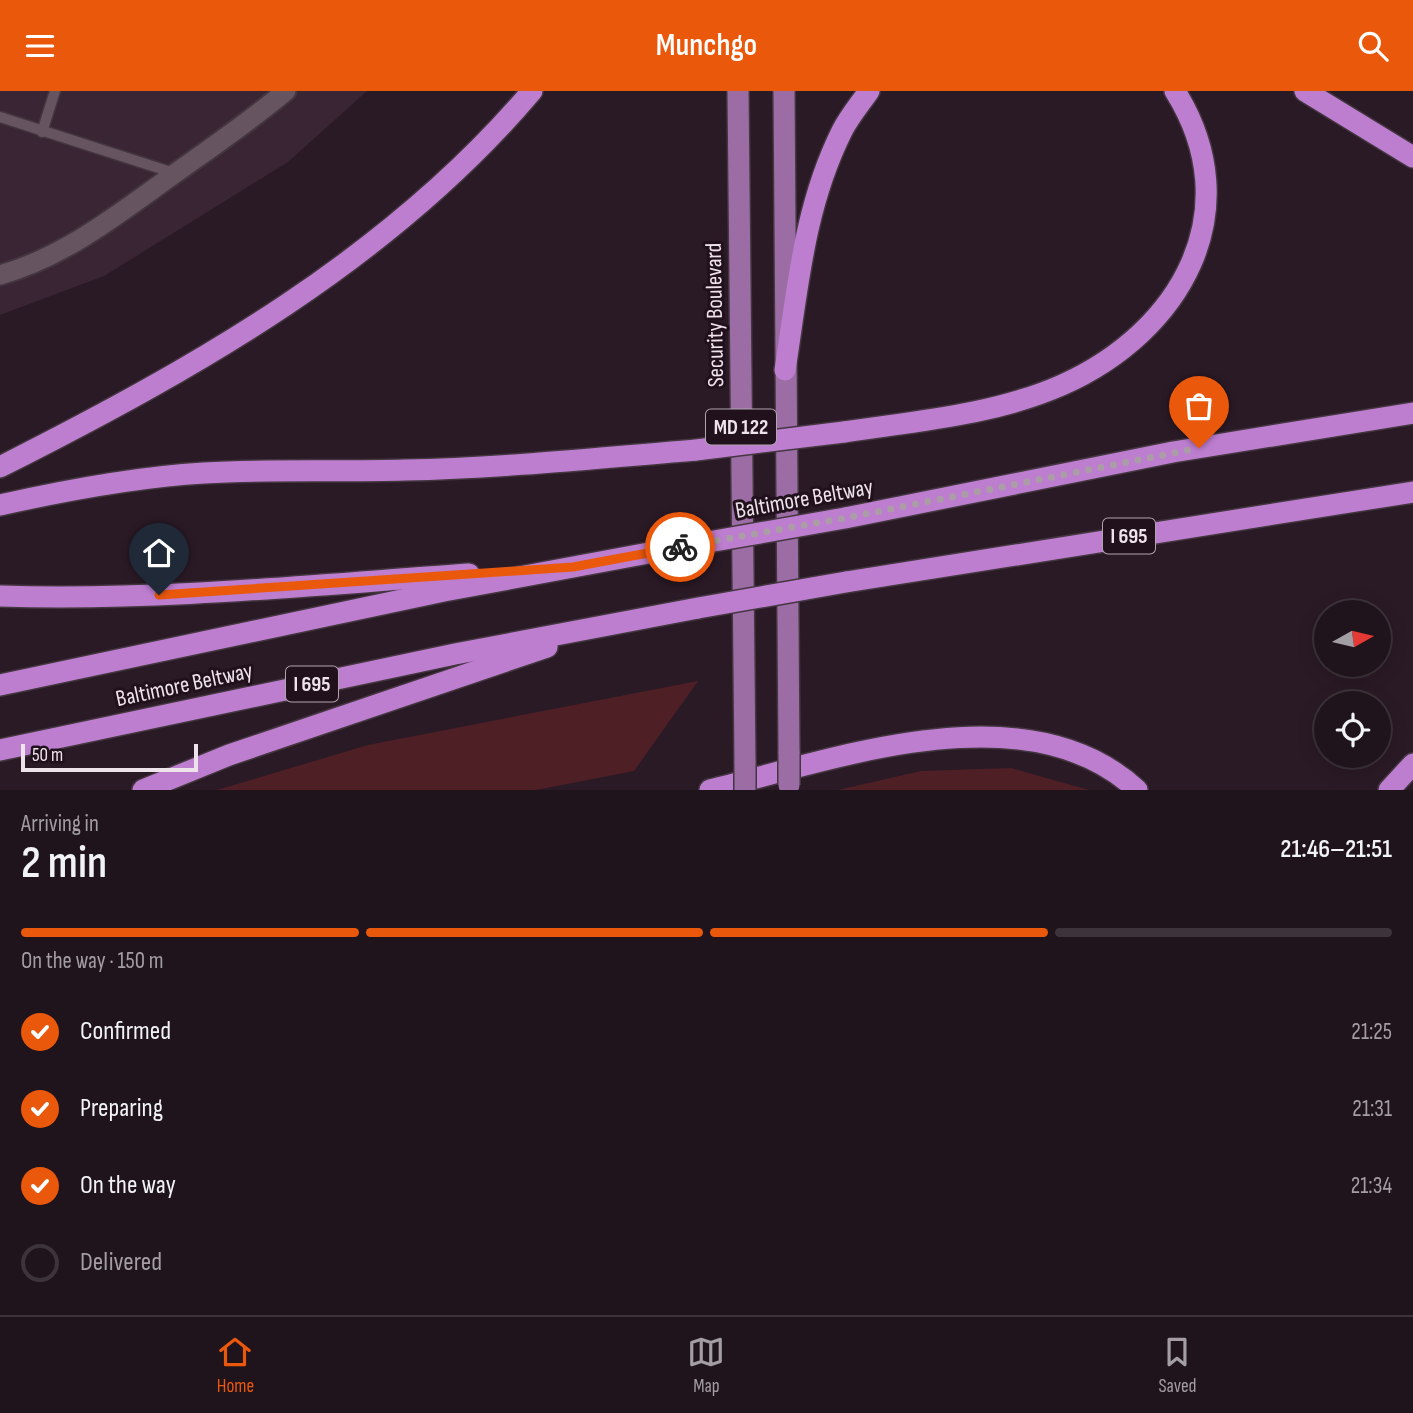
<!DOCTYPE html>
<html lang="en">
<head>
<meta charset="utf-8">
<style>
	body { margin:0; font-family:"Sofia Sans Condensed",sans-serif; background:#2d2129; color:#f1f3f6; height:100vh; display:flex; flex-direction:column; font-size:26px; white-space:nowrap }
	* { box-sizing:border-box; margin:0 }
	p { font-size:23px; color:#a29ea3 }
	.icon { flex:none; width:38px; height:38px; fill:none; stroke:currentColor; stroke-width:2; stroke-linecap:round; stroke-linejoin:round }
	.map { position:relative; height:699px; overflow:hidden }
	.drawer { display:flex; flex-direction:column; background:#20141c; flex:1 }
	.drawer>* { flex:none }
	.needle { width:46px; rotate:82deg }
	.buttons { position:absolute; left:1314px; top:509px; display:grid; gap:14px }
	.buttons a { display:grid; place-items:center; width:77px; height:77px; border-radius:50%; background:#20141c; box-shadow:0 4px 18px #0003,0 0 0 2px #3d333b; font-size:35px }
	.scale { position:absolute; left:21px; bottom:18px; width:177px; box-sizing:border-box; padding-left:7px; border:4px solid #efe3eb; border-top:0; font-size:19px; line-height:24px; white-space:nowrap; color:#efe3eb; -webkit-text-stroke:5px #20111c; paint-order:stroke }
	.pin { position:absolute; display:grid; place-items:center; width:60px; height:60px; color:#fff; margin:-72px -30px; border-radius:50% 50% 50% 0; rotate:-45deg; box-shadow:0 0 7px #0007 }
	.pin .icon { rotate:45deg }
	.courier { position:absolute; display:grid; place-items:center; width:70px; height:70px; margin:-35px; border:5px solid #ea580c; border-radius:50%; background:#fff; color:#222; box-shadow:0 2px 9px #0007 }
	.overview em { font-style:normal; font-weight:600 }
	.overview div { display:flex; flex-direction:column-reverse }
	.overview { display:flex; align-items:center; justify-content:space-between; height:119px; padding:0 21px }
	h1 { font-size:46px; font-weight:600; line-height:52px }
	.bar { display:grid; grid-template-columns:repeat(4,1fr); gap:10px 7px; align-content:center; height:84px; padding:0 21px }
	.bar i { height:9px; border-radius:5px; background:#3d333b }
	.bar .on { background:#ea580c }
	.bar p { grid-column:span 4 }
	ol { padding:0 21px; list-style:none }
	li { display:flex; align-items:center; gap:21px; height:77px }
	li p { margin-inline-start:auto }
	li .icon { padding:7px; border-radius:50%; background:#ea580c; color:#fff; stroke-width:4 }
	li:last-child { color:#a29ea3 }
	li i { width:38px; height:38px; border:4px solid #3d333b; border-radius:50% }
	header { display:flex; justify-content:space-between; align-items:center; height:91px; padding:0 21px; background:#ea580c; color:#fff; font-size:32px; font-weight:600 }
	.dock { display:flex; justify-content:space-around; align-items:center; height:98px; border-top:2px solid #3d333b; background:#20141c; font-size:19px; color:#a29ea3 }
	.dock a { display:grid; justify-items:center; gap:4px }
	.dock .on { color:#ea580c }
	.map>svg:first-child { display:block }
	.built { fill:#3a2534 }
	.green { fill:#4f1f26 }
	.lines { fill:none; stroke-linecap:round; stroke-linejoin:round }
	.service-casing { stroke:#43363f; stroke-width:13 }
	.minor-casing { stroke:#43363f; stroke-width:23 }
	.primary-casing { stroke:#43363f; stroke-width:24 }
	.motorway-casing { stroke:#43363f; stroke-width:24 }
	.service { stroke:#675461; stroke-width:10 }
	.minor { stroke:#675461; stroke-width:19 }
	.primary { stroke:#9b6da4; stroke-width:21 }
	.motorway { stroke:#be7ed0; stroke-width:21 }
	.primary-bridge-casing { stroke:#43363f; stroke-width:24; stroke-linecap:butt }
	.motorway-bridge-casing { stroke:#43363f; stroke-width:24; stroke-linecap:butt }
	.primary-bridge { stroke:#9b6da4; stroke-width:21 }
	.motorway-bridge { stroke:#be7ed0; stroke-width:21 }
	.done { stroke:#aa9da6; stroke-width:7; stroke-dasharray:0 12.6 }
	.route { stroke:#ea580c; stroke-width:9 }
	.labels { text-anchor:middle; stroke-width:6; stroke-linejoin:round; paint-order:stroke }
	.shield { fill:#20111c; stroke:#b1a4ad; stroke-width:2 }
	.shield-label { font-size:21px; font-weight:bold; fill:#efe3eb }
	.street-label { font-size:23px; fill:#efe3eb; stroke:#20111c }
</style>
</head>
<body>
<header><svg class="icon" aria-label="menu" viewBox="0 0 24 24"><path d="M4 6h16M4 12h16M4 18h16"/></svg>Munchgo<svg class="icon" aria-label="search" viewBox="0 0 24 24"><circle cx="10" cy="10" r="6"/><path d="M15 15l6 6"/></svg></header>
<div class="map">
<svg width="1413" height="699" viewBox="0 0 1413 699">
	<rect width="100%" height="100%" fill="#2a1a26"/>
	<polygon class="built" points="0,0 367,0 288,71 104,185 0,224"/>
	<g class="green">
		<polygon points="698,590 634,680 536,699 217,699 368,654"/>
		<polygon points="1011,677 1089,699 838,699 921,680"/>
	</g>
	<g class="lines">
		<defs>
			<g id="service">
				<polyline points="0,26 174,82"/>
				<polyline points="42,41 55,0"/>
			</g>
			<path id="minor" d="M0,184C64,166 117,124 170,86C209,58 249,31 286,0"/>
			<g id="primary">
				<polyline points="738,0 745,672"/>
				<polyline points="784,0 789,662"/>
			</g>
			<g id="motorway">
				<polyline points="1305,0 1413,66"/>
				<path d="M785,279C798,196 804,116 842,40C849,26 860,13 869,0"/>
				<path d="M844,341C917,330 994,324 1062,294C1181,241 1250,120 1175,0"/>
				<path d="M0,376C194,278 390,168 532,0"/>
				<path d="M0,414C67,399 135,386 204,382C271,378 338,381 405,379C502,377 599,367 696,359"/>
				<polyline points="845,427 1173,361 1413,322"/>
				<polyline points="846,491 1413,401"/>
				<path d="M0,505C157,510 313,494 469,483"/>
				<polyline points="0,594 444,500 697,453"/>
				<polyline points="0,659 455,563 698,517"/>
				<polyline points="143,699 229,664 547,556"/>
				<path d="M710,699C835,668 1028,597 1137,699"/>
				<polyline points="1389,699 1413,673"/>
			</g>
		</defs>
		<use href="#service" class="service-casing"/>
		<use href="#minor" class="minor-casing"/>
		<use href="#primary" class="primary-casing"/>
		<use href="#motorway" class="motorway-casing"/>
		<use href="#service" class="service"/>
		<use href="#minor" class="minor"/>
		<use href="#primary" class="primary"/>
		<use href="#motorway" class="motorway"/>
		<defs>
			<g id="primary-bridge">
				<polyline points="789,662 789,694"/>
				<polyline points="745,699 745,672"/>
			</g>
			<g id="motorway-bridge">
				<polyline points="696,359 844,341"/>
				<polyline points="697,453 845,427"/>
				<polyline points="698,517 846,491"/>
			</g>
		</defs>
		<use href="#primary-bridge" class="primary-bridge-casing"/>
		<use href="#motorway-bridge" class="motorway-bridge-casing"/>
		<use href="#primary-bridge" class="primary-bridge"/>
		<use href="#motorway-bridge" class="motorway-bridge"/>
	</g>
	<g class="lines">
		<polyline class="done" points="680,456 845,427 1199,357"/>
		<polyline class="route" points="159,504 573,476 680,456"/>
	</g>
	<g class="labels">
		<g class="shield">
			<rect x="706" y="318.5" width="70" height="35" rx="5"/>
			<rect x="1103" y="427.5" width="52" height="35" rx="5"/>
			<rect x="286" y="575.5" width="52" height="35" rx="5"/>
		</g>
		<g class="shield-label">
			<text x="741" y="343">MD 122</text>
			<text x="1129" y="452">I 695</text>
			<text x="312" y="600">I 695</text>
		</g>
		<g class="street-label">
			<text transform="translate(714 224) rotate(-91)" y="8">Security Boulevard</text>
			<text transform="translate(804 407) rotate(-10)" y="8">Baltimore Beltway</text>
			<text transform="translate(184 593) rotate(-12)" y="8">Baltimore Beltway</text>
		</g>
	</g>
</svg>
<div class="buttons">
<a><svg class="needle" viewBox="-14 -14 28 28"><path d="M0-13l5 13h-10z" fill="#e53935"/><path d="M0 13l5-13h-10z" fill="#a29ea3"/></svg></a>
<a><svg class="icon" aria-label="locate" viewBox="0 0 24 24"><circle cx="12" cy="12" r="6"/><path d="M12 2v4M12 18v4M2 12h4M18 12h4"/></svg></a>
</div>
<div class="scale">50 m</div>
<div class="pin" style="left:1199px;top:357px;background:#ea580c"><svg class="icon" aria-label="bag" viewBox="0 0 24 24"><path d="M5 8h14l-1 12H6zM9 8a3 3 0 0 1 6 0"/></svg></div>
<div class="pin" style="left:159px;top:504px;background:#1f2937"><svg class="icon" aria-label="home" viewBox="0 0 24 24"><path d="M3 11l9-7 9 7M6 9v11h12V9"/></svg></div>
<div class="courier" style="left:680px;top:456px"><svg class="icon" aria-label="bike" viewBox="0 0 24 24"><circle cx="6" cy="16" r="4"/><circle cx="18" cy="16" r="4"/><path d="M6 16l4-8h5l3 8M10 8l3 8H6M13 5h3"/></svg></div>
</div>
<section class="drawer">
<div class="overview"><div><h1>2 min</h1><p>Arriving in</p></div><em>21:46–21:51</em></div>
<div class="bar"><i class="on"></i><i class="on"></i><i class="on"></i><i></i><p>On the way · 150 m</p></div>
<ol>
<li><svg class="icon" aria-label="check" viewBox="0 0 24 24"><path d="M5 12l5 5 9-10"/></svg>Confirmed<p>21:25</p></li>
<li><svg class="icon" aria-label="check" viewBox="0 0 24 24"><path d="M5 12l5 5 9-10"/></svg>Preparing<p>21:31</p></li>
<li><svg class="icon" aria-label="check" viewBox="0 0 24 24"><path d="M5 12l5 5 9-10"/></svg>On the way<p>21:34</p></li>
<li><i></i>Delivered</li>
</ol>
</section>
<nav class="dock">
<a class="on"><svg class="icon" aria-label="home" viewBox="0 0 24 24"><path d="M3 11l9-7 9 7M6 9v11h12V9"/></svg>Home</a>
<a><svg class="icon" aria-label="map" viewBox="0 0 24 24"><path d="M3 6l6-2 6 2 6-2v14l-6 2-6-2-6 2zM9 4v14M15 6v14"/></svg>Map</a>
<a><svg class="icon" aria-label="saved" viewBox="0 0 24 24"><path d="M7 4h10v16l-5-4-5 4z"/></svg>Saved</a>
</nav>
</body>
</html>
